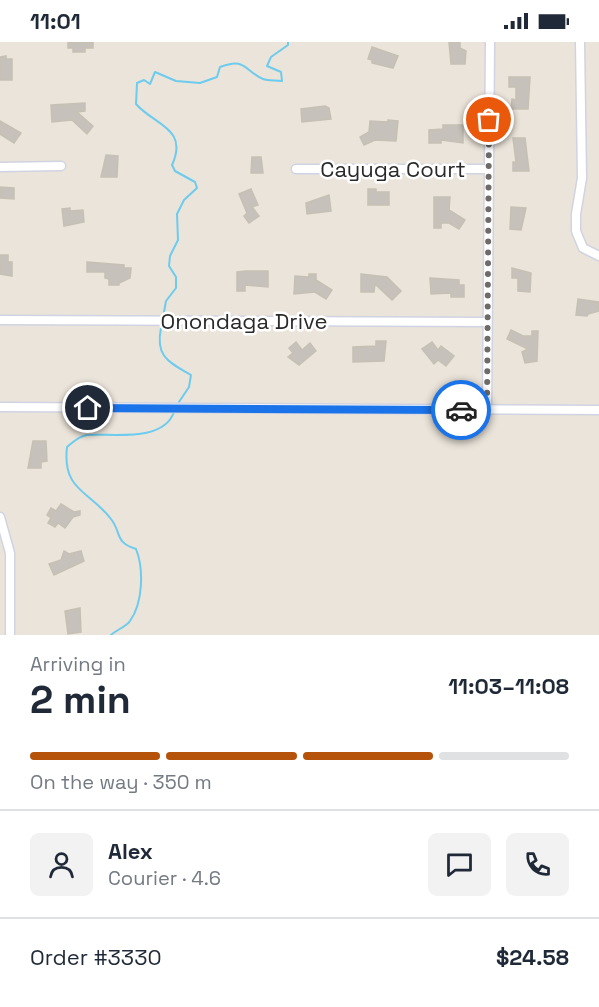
<!DOCTYPE html>
<html lang="en">
<head>
<meta charset="utf-8">
<style>
	body { margin:0; font-family:"Space Grotesk",sans-serif; background:#f2f2f3; color:#1f2937; height:100vh; display:flex; flex-direction:column; font-size:22px; white-space:nowrap }
	* { box-sizing:border-box; margin:0 }
	p { font-size:20px; color:#747a83 }
	.icon { flex:none; width:33px; height:33px; fill:none; stroke:currentColor; stroke-width:2; stroke-linecap:round; stroke-linejoin:round }
	.map { position:relative; height:593px; overflow:hidden }
	.side { display:flex; flex-direction:column; background:#fff; flex:1 }
	.side>* { flex:none }
	.pin { position:absolute; display:grid; place-items:center; width:51px; height:51px; color:#fff; margin:-26px; border:3px solid #fff; border-radius:50%; box-shadow:0 2px 6px #0007 }
	.courier { position:absolute; display:grid; place-items:center; width:60px; height:60px; margin:-30px; border:4px solid #1a73e8; border-radius:50%; background:#fff; color:#222; box-shadow:0 2px 8px #0007 }
	.head em { font-style:normal; font-weight:800 }
	.head div { display:flex; flex-direction:column-reverse }
	.head { display:flex; align-items:center; justify-content:space-between; height:102px; padding:0 30px }
	h1 { font-size:39px; font-weight:800; line-height:45px }
	.bar { display:grid; grid-template-columns:repeat(4,1fr); gap:9px 6px; align-content:center; height:72px; padding:0 30px }
	.bar i { height:8px; border-radius:4px; background:#e0e1e3 }
	.bar .current { background:#b45309 }
	.bar p { grid-column:span 4 }
	.line { display:flex; align-items:center; gap:15px; padding:0 30px; border-top:2px solid #e0e1e3 }
	.line div { flex:1 }
	.round { display:grid; place-items:center; flex:none; width:63px; height:63px; border-radius:9px; background:#f2f2f3 }
	.status { display:flex; justify-content:space-between; align-items:center; height:42px; padding:0 30px; background:#fff; direction:ltr }
	.status svg { height:16px; fill:currentColor }
	.map>svg:first-child { display:block }
	.lines { fill:none; stroke-linecap:round; stroke-linejoin:round }
	.stream { stroke:#6dcbee; stroke-width:2 }
	.building { fill:#c6c1ba; stroke:#c6c0b4; stroke-width:1.5 }
	.minor-casing { stroke:#d0d3e2; stroke-width:11 }
	.minor { stroke:#fff; stroke-width:8 }
	.done { stroke:#6d6a67; stroke-width:6; stroke-dasharray:0 10.8 }
	.route { stroke:#1a73e8; stroke-width:8 }
	.labels { text-anchor:middle; stroke-width:5; stroke-linejoin:round; paint-order:stroke }
	.street-label { font-size:22px; fill:#292929; stroke:#fff }
</style>
</head>
<body>
<div class="status"><b>11:01</b><svg viewBox="0 0 49 12"><path d="M0 12V9h3v3zM5 12V6h3v6zM10 12V3h3v9zM15 12V0h3v12zM26 1h20v11H26zM47 4h2v5h-2z"/></svg></div>
<div class="map">
<svg width="599" height="593" viewBox="0 0 599 593">
	<rect width="100%" height="100%" fill="#ebe4da"/>
	<g class="lines">
		<g class="stream">
			<path d="M164,270L166,259L176,246V235L169,224L170,214L178,198L177,172L184,158L197,146L195,140L175,129L172,123C189,86 154,83 136,62L137,41L144,38L150,42L155,30L176,39L200,41L217,35L220,25C246,15 243,28 263,37C268,39 276,38 282,39L281,30L267,24L271,15L288,3V0"/>
			<path d="M161,286C155,315 169,320 191,333L189,345L179,360"/>
			<path d="M111,593C116,588 126,585 130,579C143,561 144,527 136,507C114,500 122,491 111,477C90,449 62,449 67,405C73,400 79,394 87,393C111,391 163,401 174,370"/>
		</g>
	</g>
	<g class="building">
		<polygon points="68,0 93,0 93,6 85,6 85,10 73,10 73,6 68,6"/>
		<polygon points="449,0 460,0 460,6 466,9 465,22 451,22"/>
		<polygon points="372,5 398,14 393,26 372,21 372,18 368,17"/>
		<polygon points="6,14 6,17 12,17 12,38 0,38 0,15"/>
		<polygon points="509,35 530,35 528,67 511,67 512,57 516,58 516,45 509,45"/>
		<polygon points="85,61 85,69 77,70 93,84 87,92 72,78 52,80 51,63"/>
		<polygon points="325,64 329,66 331,77 302,80 301,67"/>
		<polygon points="388,78 398,79 396,99 375,98 364,103 360,95 369,90 370,79 388,80"/>
		<polygon points="0,79 21,91 14,101 0,92"/>
		<polygon points="443,83 463,83 463,101 441,98 441,101 429,101 429,88 443,87"/>
		<polygon points="513,96 525,96 529,129 513,129 513,120 516,120"/>
		<polygon points="106,113 118,114 117,135 101,135"/>
		<polygon points="252,115 261,115 263,131 251,131"/>
		<polygon points="0,145 14,146 14,157 0,156"/>
		<polygon points="251,147 258,163 252,165 259,174 249,181 244,174 247,171 239,152"/>
		<polygon points="368,147 376,147 376,150 389,150 389,163 368,163"/>
		<polygon points="329,153 331,169 307,172 306,161"/>
		<polygon points="434,155 450,155 449,168 465,178 459,187 449,181 441,181 441,186 434,186"/>
		<polygon points="511,165 526,166 521,188 510,187"/>
		<polygon points="70,166 70,169 83,168 84,180 64,184 62,167"/>
		<polygon points="0,213 8,213 8,220 12,220 12,234 0,232"/>
		<polygon points="87,220 124,223 124,226 131,226 130,236 119,241 119,243 109,243 109,237 105,236 105,230 87,230"/>
		<polygon points="512,226 531,231 530,250 518,249 518,236 512,236"/>
		<polygon points="246,229 268,229 268,245 245,243 245,249 237,249 237,230"/>
		<polygon points="309,232 316,232 316,238 332,248 326,257 315,250 294,252 295,234 309,235"/>
		<polygon points="361,232 387,235 401,249 392,258 375,242 374,250 361,250"/>
		<polygon points="430,236 459,238 459,243 464,243 464,255 451,255 451,251 431,252"/>
		<polygon points="578,257 599,260 599,269 588,272 587,274 576,273"/>
		<polygon points="511,288 523,294 532,294 532,289 538,289 537,319 525,321 522,310 528,307 507,297"/>
		<polygon points="376,299 386,299 384,319 353,320 353,305 376,304"/>
		<polygon points="296,300 302,308 310,301 316,309 299,323 288,315 293,311 289,306"/>
		<polygon points="432,300 438,308 441,304 454,314 446,324 438,318 434,322 422,307"/>
		<polygon points="33,399 46,399 47,419 41,420 41,426 28,426"/>
		<polygon points="61,462 74,470 80,469 80,473 73,475 65,486 58,481 55,485 48,481 51,476 47,473 51,466 56,469"/>
		<polygon points="64,509 69,512 81,509 84,519 54,533 49,522 61,518"/>
		<polygon points="80,566 81,590 68,592 65,569"/>
	</g>
	<g class="lines">
		<defs>
			<g id="minor">
				<polyline points="580,0 582,136 576,172 576,189 583,206 599,214"/>
				<polyline points="0,125 61,124"/>
				<polyline points="296,127 489,127"/>
				<polyline points="0,278 487,280"/>
				<polyline points="0,365 599,368"/>
				<polyline points="487,368 490,0"/>
				<polyline points="0,475 10,511 10,593"/>
			</g>
		</defs>
		<use href="#minor" class="minor-casing"/>
		<use href="#minor" class="minor"/>
	</g>
	<g class="lines">
		<polyline class="done" points="461,368 487,368 489,78"/>
		<polyline class="route" points="88,366 461,368"/>
	</g>
	<g class="labels">
		<g class="street-label">
			<text x="393" y="135">Cayuga Court</text>
			<text x="244" y="287">Onondaga Drive</text>
		</g>
	</g>
</svg>
<div class="pin" style="left:489px;top:78px;background:#ea580c"><svg class="icon" aria-label="bag" viewBox="0 0 24 24"><path d="M5 8h14l-1 12H6zM9 8a3 3 0 0 1 6 0"/></svg></div>
<div class="pin" style="left:88px;top:366px;background:#1f2937"><svg class="icon" aria-label="home" viewBox="0 0 24 24"><path d="M3 11l9-7 9 7M6 9v11h12V9"/></svg></div>
<div class="courier" style="left:461px;top:368px"><svg class="icon" aria-label="car" viewBox="0 0 24 24"><path d="M5 17H2v-5l4-1 3-4h7l3 4 3 1v5h-3M9 17h6M6 11h13"/><circle cx="7" cy="17" r="2"/><circle cx="17" cy="17" r="2"/></svg></div>
</div>
<section class="side">
<div class="head"><div><h1>2 min</h1><p>Arriving in</p></div><em>11:03–11:08</em></div>
<div class="bar"><i class="current"></i><i class="current"></i><i class="current"></i><i></i><p>On the way · 350 m</p></div>
<div class="line" style="height:108px"><a class="round"><svg class="icon" aria-label="person" viewBox="0 0 24 24"><circle cx="12" cy="8" r="4"/><path d="M4 21q1-7 8-7t8 7"/></svg></a><div><b>Alex</b><p>Courier · 4.6</p></div><a class="round"><svg class="icon" aria-label="chat" viewBox="0 0 24 24"><path d="M4 5h16v11H9l-5 4z"/></svg></a><a class="round"><svg class="icon" aria-label="phone" viewBox="0 0 24 24"><path d="M5 4h4l2 5-3 2q2 4 5 5l2-3 5 2v4C11 20 4 13 5 4z"/></svg></a></div>
<div class="line" style="height:78px"><div>Order #3330</div><b>$24.58</b></div>
</section>
</body>
</html>
